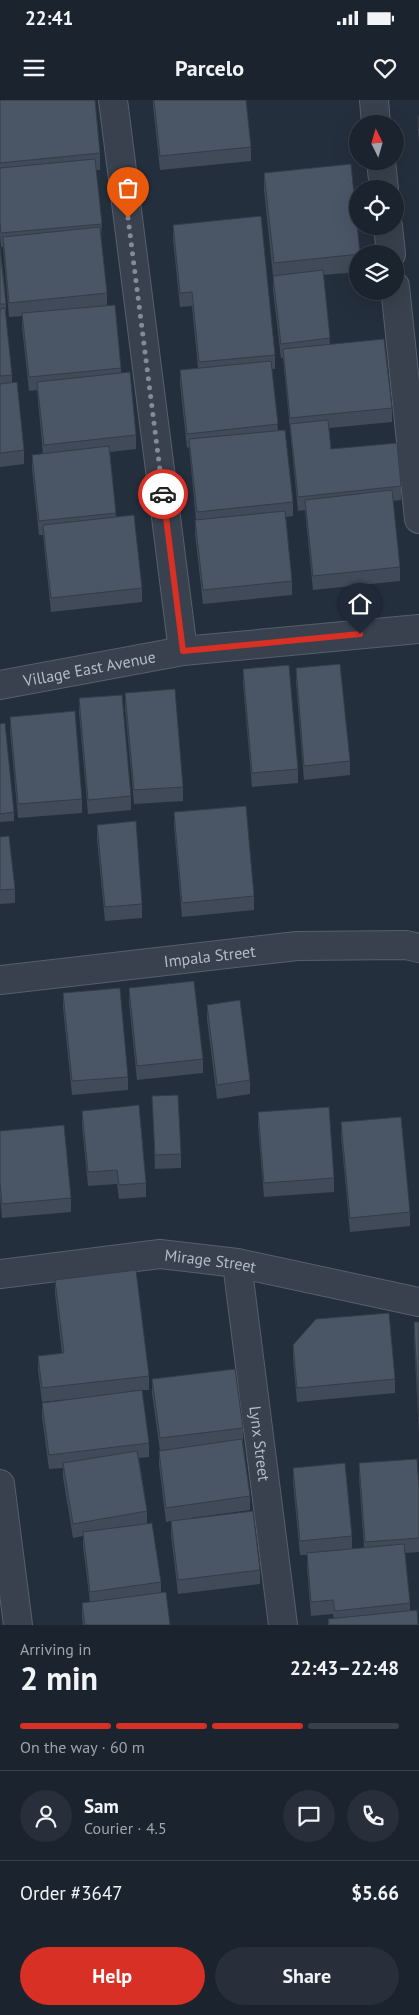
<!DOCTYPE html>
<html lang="en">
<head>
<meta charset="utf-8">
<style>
	body { margin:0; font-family:"PT Sans",sans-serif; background:#282f3a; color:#f1f3f6; height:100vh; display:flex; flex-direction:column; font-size:19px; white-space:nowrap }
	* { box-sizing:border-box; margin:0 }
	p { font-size:16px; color:#a0a4aa }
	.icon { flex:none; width:28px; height:28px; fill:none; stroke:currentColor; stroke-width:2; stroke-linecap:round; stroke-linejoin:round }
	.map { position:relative; height:1525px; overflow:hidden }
	.panel { display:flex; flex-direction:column; background:#1b232e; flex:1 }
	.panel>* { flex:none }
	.needle { width:32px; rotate:355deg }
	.fabs { position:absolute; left:349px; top:15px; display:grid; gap:10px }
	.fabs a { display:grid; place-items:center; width:55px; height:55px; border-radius:50%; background:#1b232e; box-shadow:0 5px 20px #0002,0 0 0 1px #39404a; font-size:25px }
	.pin { position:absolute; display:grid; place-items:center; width:42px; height:42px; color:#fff; margin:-51px -21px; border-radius:50% 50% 50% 0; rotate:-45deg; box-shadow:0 0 5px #0007 }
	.pin .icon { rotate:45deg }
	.courier { position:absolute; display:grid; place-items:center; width:50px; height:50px; margin:-25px; border:4px solid #d93025; border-radius:50%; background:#fff; color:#222; box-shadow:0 1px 6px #0007 }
	.head em { font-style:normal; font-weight:800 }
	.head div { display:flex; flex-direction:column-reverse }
	.head { display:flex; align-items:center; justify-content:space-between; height:85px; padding:0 20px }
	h1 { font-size:32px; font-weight:800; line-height:38px }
	.bar { display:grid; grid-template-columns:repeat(4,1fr); gap:8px 5px; align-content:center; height:60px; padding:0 20px }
	.bar i { height:6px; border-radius:4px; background:#39404a }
	.bar .on { background:#d93025 }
	.bar p { grid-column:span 4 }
	.line { display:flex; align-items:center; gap:12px; padding:0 20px; border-top:1px solid #39404a }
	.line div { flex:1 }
	.round { display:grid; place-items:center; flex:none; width:52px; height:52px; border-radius:26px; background:#282f3a }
	.button { display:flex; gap:10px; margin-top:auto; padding:10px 20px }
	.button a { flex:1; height:58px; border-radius:30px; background:#d93025; color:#fff; font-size:20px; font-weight:800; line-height:58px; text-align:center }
	.button a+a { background:#282f3a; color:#f1f3f6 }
	.status { display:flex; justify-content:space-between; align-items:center; height:35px; padding:0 25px; background:#1b232e; direction:ltr }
	.status svg { height:14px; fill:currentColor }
	header { display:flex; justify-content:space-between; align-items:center; height:65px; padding:0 20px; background:#1b232e; font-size:22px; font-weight:800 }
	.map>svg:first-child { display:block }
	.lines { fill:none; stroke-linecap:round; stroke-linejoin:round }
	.minor-casing { stroke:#565f6b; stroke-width:30 }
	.tertiary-casing { stroke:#565f6b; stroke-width:30 }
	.minor { stroke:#38414d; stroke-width:28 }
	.tertiary { stroke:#38414d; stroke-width:28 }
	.wall { fill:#404a58 }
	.building { fill:#4a5666; stroke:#343c47 }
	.done { stroke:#828b97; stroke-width:5; stroke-dasharray:0 9 }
	.route { stroke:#d93025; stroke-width:6 }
	.labels { text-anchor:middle; stroke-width:5; stroke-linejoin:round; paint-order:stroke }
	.street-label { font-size:16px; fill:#b4bcc8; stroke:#1d2632 }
</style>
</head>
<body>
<div class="status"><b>22:41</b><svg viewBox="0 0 49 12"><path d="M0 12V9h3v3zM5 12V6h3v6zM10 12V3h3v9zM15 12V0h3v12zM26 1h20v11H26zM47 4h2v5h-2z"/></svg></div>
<header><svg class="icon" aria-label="menu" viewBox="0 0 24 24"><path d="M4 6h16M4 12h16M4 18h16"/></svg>Parcelo<svg class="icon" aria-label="heart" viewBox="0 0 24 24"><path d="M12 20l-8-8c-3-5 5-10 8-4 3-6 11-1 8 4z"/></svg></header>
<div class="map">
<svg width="419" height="1525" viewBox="0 0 419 1525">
	<rect width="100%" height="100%" fill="#242f3d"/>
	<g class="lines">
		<defs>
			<g id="minor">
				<polyline points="113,0 183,551"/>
				<polyline points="374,0 376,24"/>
				<polyline points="381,61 384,89"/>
				<polyline points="388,126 391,154"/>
				<polyline points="395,186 419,419"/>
				<path id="s1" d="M0,880L297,846L406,845L419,848"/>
				<path id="s2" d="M237,1163L283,1525"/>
				<path id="s3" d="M0,1174L160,1154L237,1163L419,1202"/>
				<polyline points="0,1384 18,1525"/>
			</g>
			<g id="tertiary">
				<path id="s4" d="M0,585L183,551L419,529"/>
			</g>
		</defs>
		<use href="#minor" class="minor-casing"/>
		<use href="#tertiary" class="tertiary-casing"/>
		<use href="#minor" class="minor"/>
		<use href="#tertiary" class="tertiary"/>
	</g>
	<g class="wall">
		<polygon points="0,0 100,53 100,70 96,70 102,124 101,138 107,193 107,205 121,268 121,273 136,335 136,349 110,352 116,417 142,488 142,502 51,512 43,435 39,435 32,369 32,355 43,354 37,290 29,291 22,227 22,216 9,217 3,147 1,147 0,135"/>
		<polygon points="153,0 246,0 251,47 251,61 160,70 153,6"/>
		<polygon points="418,16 419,16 419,43 418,30"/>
		<polygon points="264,73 358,154 358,172 323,175 330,244 392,308 392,322 329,328 331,349 401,386 401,400 393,401 400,467 400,481 313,490 305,410 298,411 283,258 281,258 273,190 273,176 264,90"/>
		<polygon points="173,125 275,255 275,269 272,269 278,330 293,402 293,416 286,417 292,481 292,495 203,504 195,434 196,420 189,347 187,348 180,284 180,270 198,268 192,206 180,207 173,139"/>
		<polygon points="0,147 6,204 6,218 12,275 12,283 24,350 24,364 0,367"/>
		<polygon points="296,568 350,661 350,675 304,680 296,582"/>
		<polygon points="243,569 298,669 298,683 252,687 243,583"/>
		<polygon points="125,593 183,687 183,701 134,704 125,607"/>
		<polygon points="79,598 131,696 131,710 88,714 79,612"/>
		<polygon points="10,617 82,699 82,713 18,718 10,631"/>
		<polygon points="0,624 14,712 14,721 0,722"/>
		<polygon points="174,712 254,796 254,810 182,817 174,726"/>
		<polygon points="97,725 142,804 142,818 105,821 97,739"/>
		<polygon points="0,737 15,789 15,803 0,804"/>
		<polygon points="129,888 203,959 203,973 137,980 129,902"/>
		<polygon points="63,893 128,977 128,990 72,995 63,907"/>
		<polygon points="207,905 250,980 250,994 217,999 207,919"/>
		<polygon points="152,996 181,1054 181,1068 155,1069"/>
		<polygon points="82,1011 146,1083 146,1097 119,1099 117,1084 88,1086 82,1025"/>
		<polygon points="258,1012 334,1078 334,1092 264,1097 258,1026"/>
		<polygon points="341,1022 410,1112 410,1126 350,1132 341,1036"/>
		<polygon points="0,1031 71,1098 71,1112 2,1118 0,1097"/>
		<polygon points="55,1180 149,1276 149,1290 142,1290 149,1343 149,1357 139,1358 147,1411 147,1423 161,1482 161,1493 170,1525 83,1525 82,1517 82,1503 90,1502 83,1446 83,1436 73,1438 63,1377 63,1368 49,1369 42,1317 42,1303 80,1298 42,1302 38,1270 38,1256 62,1253 55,1194"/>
		<polygon points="414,1222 419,1222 419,1334 414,1239"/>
		<polygon points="293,1245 395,1279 395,1293 297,1302 293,1259"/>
		<polygon points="152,1279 243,1328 243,1342 250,1396 250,1410 191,1418 260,1470 260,1484 178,1494 171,1435 171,1421 166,1422 159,1365 159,1351 160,1351 152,1293"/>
		<polygon points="359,1363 419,1387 419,1452 405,1453 410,1503 410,1511 418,1525 328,1525 328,1519 334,1519 333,1514 311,1516 307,1467 307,1455 300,1455 293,1382 293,1368 352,1436 352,1449 364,1448 359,1377"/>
	</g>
	<g class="building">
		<polygon points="0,0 95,0 100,53 0,63"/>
		<polygon points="154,0 246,0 251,47 160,56"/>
		<polygon points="418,16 419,16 419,29"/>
		<polygon points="95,59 102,124 1,133 0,121 0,68"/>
		<polygon points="351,64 360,154 274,163 264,73"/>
		<polygon points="261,116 275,255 199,262 192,192 180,193 173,125"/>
		<polygon points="100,127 107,193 9,203 3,137"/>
		<polygon points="0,147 6,204 0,204"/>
		<polygon points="323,170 330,238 281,244 273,176"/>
		<polygon points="115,205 121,268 29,277 22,213"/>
		<polygon points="5,208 12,275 0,276 0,209"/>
		<polygon points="384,239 392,308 290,318 283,249"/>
		<polygon points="271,261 278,324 187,334 180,270"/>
		<polygon points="130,272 136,335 44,345 37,282"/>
		<polygon points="17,282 24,350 0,353 0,284"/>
		<polygon points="328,320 331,349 397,343 401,386 298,397 290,324"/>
		<polygon points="285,330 293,402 197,412 189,339"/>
		<polygon points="109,346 116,413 39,421 32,355"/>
		<polygon points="392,390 400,467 313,476 305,400"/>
		<polygon points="285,411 292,481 203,490 195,420"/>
		<polygon points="134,415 142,488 51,498 43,425"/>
		<polygon points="340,564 350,661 304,666 296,568"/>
		<polygon points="289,565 298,669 252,673 243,569"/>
		<polygon points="175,589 183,687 134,690 125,593"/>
		<polygon points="122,595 131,696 88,700 79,598"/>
		<polygon points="75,611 82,699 18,704 10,617"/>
		<polygon points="5,623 14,712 0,714 0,624"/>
		<polygon points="246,706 254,796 182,803 174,712"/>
		<polygon points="136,721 142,804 105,807 97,725"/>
		<polygon points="9,736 15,789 0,790 0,737"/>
		<polygon points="194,881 203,959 137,966 129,888"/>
		<polygon points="120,888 128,977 72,981 63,893"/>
		<polygon points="240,900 250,980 217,985 207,905"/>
		<polygon points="178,995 181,1054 155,1055 152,996"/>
		<polygon points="139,1005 146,1083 119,1085 117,1070 88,1072 82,1011"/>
		<polygon points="329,1007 334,1078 264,1083 258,1012"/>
		<polygon points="401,1017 410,1112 350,1118 341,1022"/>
		<polygon points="64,1025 71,1098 2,1104 0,1083 0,1031"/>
		<polygon points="136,1170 149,1276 42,1288 38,1256 64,1253 55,1180"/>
		<polygon points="389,1213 395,1279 297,1288 293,1245 316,1219"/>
		<polygon points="414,1222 419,1222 419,1317"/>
		<polygon points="235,1269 243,1328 160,1338 152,1279"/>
		<polygon points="142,1290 149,1343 49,1355 42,1303"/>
		<polygon points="242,1339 250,1396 166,1408 159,1351"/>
		<polygon points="137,1351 147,1411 73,1424 63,1363"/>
		<polygon points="417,1359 419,1387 419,1438 365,1442 359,1363"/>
		<polygon points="345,1363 352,1436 300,1441 293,1368"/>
		<polygon points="253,1411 260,1470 178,1480 171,1421"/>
		<polygon points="152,1423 161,1482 90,1492 83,1432"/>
		<polygon points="404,1444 410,1503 335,1511 333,1500 311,1502 307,1453"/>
		<polygon points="166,1492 170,1525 85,1525 82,1503"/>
		<polygon points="417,1510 418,1525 329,1525 328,1519"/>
	</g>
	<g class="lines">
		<polyline class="done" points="128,118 163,394"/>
		<polyline class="route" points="163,394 183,551 360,534"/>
	</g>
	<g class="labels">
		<g class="street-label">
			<text dy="6" stroke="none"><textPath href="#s4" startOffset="91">Village East Avenue</textPath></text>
			<text dy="6" stroke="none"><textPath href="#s1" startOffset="211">Impala Street</textPath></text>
			<text dy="6" stroke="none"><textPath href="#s3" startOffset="212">Mirage Street</textPath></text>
			<text dy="6" stroke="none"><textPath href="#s2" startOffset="182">Lynx Street</textPath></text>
		</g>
	</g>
</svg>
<div class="fabs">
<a><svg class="needle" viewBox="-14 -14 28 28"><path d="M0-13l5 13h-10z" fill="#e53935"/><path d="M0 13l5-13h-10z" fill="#a0a4aa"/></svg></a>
<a><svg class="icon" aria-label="locate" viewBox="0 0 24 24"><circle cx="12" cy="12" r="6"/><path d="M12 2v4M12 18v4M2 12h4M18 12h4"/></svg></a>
<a><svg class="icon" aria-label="layers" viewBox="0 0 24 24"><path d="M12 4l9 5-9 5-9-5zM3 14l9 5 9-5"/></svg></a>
</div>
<div class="pin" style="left:128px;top:118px;background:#ea580c"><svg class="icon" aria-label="bag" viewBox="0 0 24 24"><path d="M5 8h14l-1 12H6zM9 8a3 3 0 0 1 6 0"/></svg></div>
<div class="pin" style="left:360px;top:534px;background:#1f2937"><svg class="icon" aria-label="home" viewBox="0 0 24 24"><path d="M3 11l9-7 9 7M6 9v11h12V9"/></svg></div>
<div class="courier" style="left:163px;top:394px"><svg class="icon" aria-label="car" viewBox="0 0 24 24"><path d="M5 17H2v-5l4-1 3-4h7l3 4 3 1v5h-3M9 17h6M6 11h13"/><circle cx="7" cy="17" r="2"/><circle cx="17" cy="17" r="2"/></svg></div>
</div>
<section class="panel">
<div class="head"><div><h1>2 min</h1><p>Arriving in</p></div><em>22:43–22:48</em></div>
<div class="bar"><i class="on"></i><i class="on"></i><i class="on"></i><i></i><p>On the way · 60 m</p></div>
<div class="line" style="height:90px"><a class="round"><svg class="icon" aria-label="person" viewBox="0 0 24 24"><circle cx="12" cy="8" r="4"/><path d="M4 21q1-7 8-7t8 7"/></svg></a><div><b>Sam</b><p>Courier · 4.5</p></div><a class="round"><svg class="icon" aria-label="chat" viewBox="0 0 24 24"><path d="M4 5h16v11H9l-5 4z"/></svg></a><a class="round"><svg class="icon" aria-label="phone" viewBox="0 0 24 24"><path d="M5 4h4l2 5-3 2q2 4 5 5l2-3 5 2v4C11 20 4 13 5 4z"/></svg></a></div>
<div class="line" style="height:65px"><div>Order #3647</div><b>$5.66</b></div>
<div class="button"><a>Help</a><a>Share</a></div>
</section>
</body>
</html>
